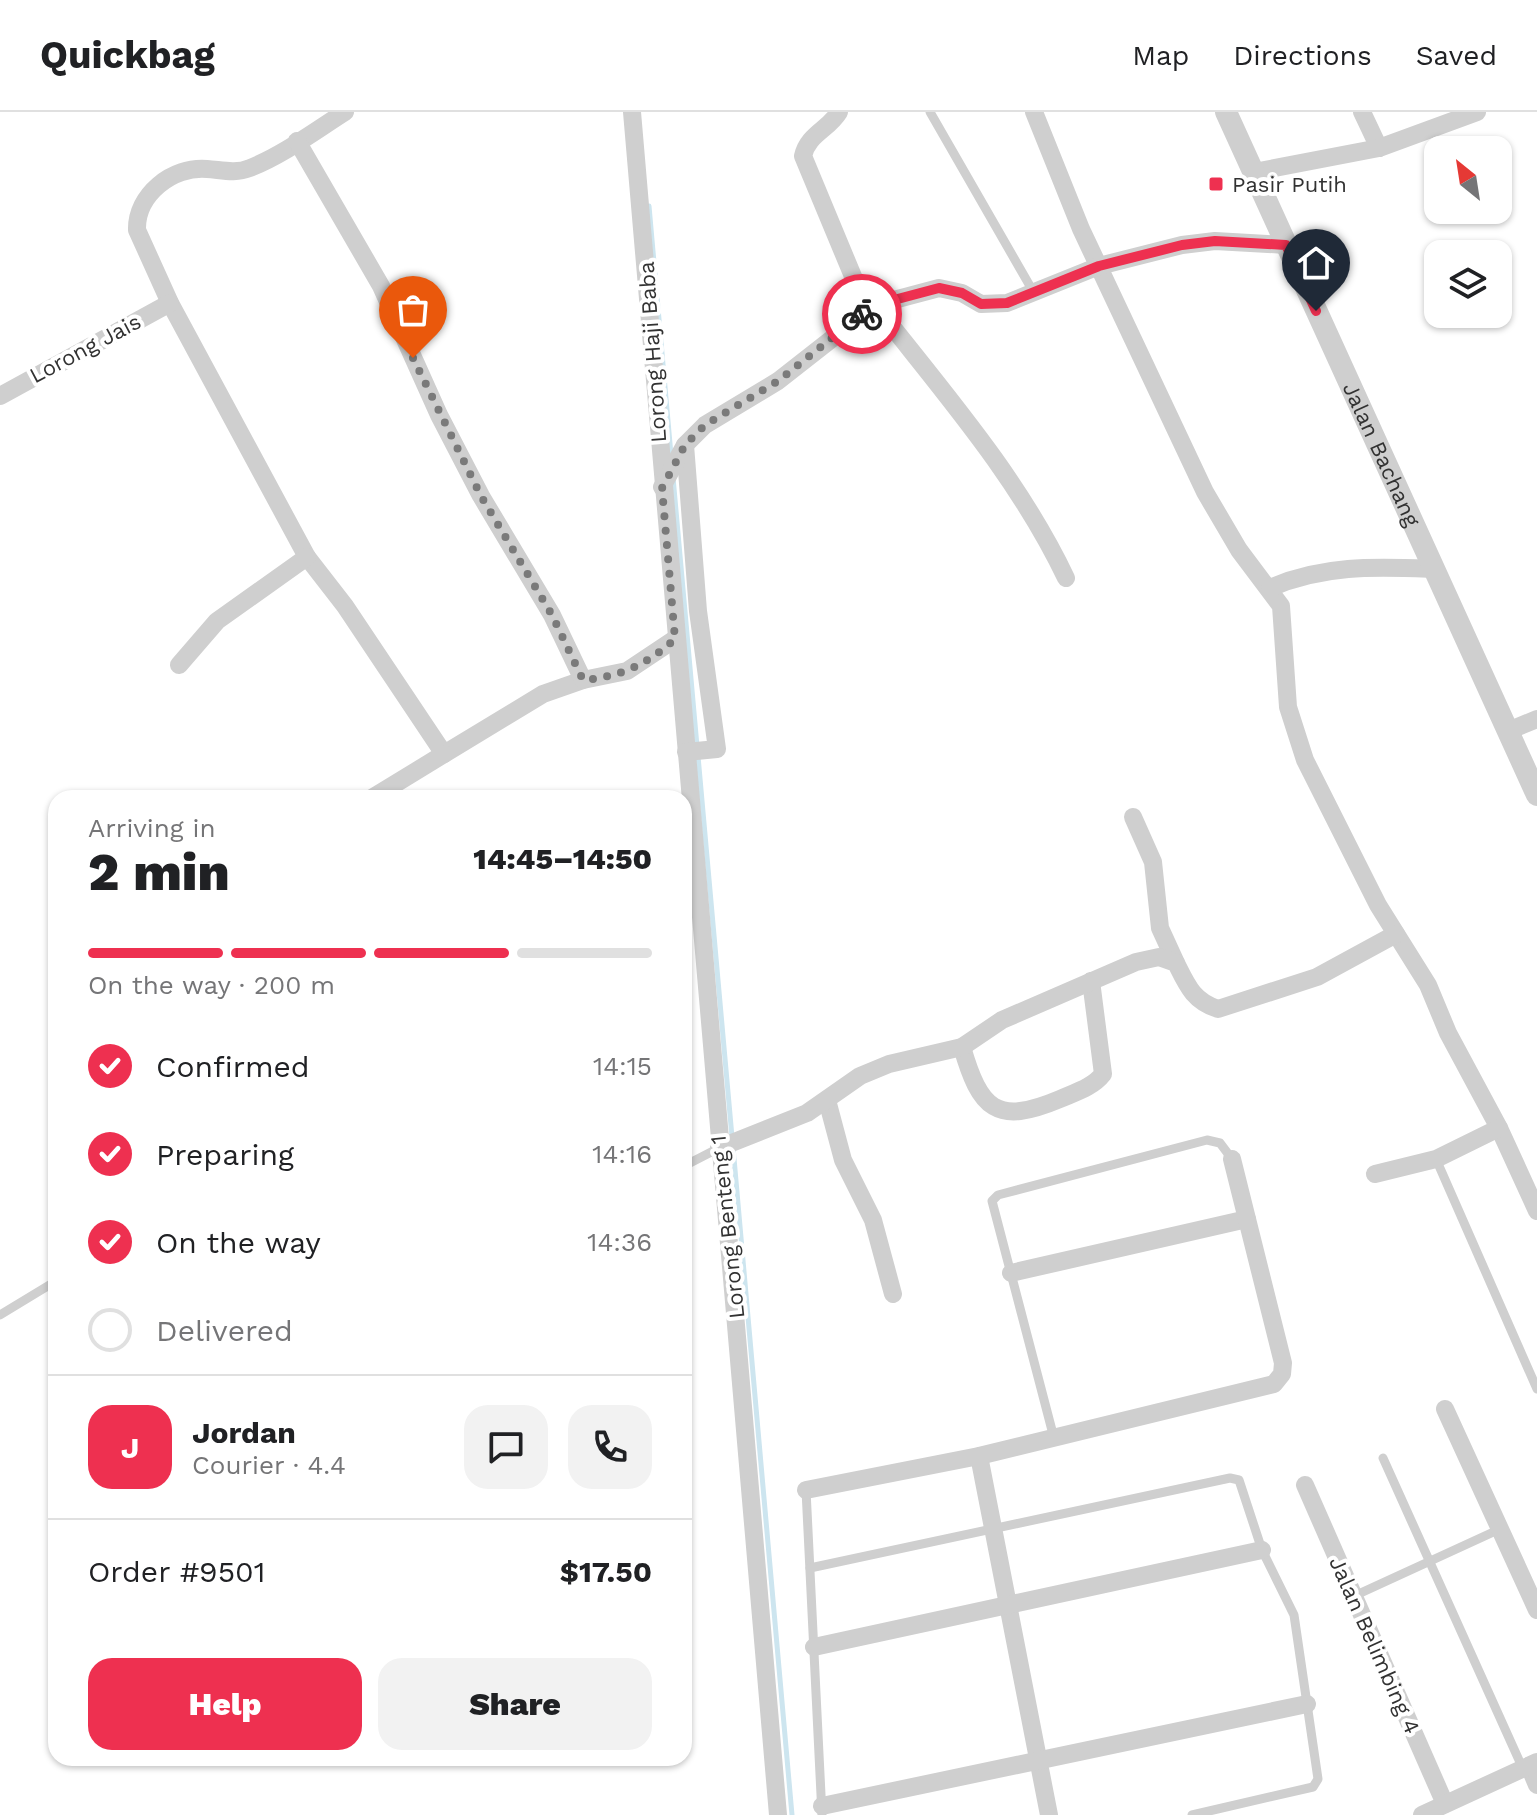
<!DOCTYPE html>
<html lang="en">
<head>
<meta charset="utf-8">
<style>
	body { margin:0; font-family:"Work Sans",sans-serif; background:#f2f2f2; color:#202124; height:100vh; display:flex; flex-direction:column; font-size:30px; white-space:nowrap }
	* { box-sizing:border-box; margin:0 }
	p { font-size:26px; color:#757577 }
	.icon { flex:none; width:44px; height:44px; fill:none; stroke:currentColor; stroke-width:2; stroke-linecap:round; stroke-linejoin:round }
	.map { position:relative; flex:1; overflow:hidden }
	.details { position:absolute; left:48px; top:678px; width:644px; height:976px; display:flex; flex-direction:column; background:#fff; border-radius:24px; box-shadow:0 2px 6px #0004 }
	.details>* { flex:none }
	.needle { width:52px; rotate:330deg }
	.tools { position:absolute; left:1424px; top:24px; display:grid; gap:16px }
	.tools a { display:grid; place-items:center; width:88px; height:88px; border-radius:16px; background:#fff; box-shadow:0 2px 6px #0004; font-size:40px }
	.pin { position:absolute; display:grid; place-items:center; width:68px; height:68px; color:#fff; margin:-82px -34px; border-radius:50% 50% 50% 0; rotate:-45deg; box-shadow:0 0 8px #0007 }
	.pin .icon { rotate:45deg }
	.courier { position:absolute; display:grid; place-items:center; width:80px; height:80px; margin:-40px; border:6px solid #ee3050; border-radius:50%; background:#fff; color:#222; box-shadow:0 2px 10px #0007 }
	.headline em { font-style:normal; font-weight:800 }
	.headline div { display:flex; flex-direction:column-reverse }
	.headline { display:flex; align-items:center; justify-content:space-between; height:136px; padding:0 40px }
	h1 { font-size:52px; font-weight:800; line-height:60px }
	.bar { display:grid; grid-template-columns:repeat(4,1fr); gap:12px 8px; align-content:center; height:96px; padding:0 40px }
	.bar i { height:10px; border-radius:6px; background:#e0e0e0 }
	.bar .selected { background:#ee3050 }
	.bar p { grid-column:span 4 }
	.line { display:flex; align-items:center; gap:20px; padding:0 40px; border-top:2px solid #e0e0e0 }
	.line div { flex:1 }
	.round { display:grid; place-items:center; flex:none; width:84px; height:84px; border-radius:24px; background:#f2f2f2 }
	ol { padding:0 40px; list-style:none }
	li { display:flex; align-items:center; gap:24px; height:88px }
	li p { margin-inline-start:auto }
	li .icon { padding:8px; border-radius:50%; background:#ee3050; color:#fff; stroke-width:4 }
	li:last-child { color:#757577 }
	li i { width:44px; height:44px; border:4px solid #e0e0e0; border-radius:50% }
	.cta { display:flex; gap:16px; margin-top:auto; padding:16px 40px }
	.cta a { flex:1; height:92px; border-radius:24px; background:#ee3050; color:#fff; font-size:32px; font-weight:800; line-height:92px; text-align:center }
	.cta a+a { background:#f2f2f2; color:#202124 }
	header { display:flex; align-items:center; gap:48px; box-sizing:border-box; height:112px; padding:0 40px; background:#fff; border-bottom:2px solid #e0e0e0 }
	header strong { font-size:38px }
	nav { display:flex; gap:44px; margin-inline-start:auto; font-size:28px }
	.map>svg:first-child { display:block }
	.lines { fill:none; stroke-linecap:round; stroke-linejoin:round }
	.stream { stroke:#cde5ef; stroke-width:5 }
	.service { stroke:#cfcfcf; stroke-width:9 }
	.minor { stroke:#cfcfcf; stroke-width:18 }
	.tertiary { stroke:#cfcfcf; stroke-width:22 }
	.done { stroke:#7a7a7a; stroke-width:8; stroke-dasharray:0 14.4 }
	.route { stroke:#ee3050; stroke-width:10 }
	.poi-dot { fill:#ee3050; stroke:#fff; stroke-width:3 }
	.labels { text-anchor:middle; stroke-width:8; stroke-linejoin:round; paint-order:stroke }
	.poi-label { font-size:22px; fill:#323232; stroke:#fff; text-anchor:start }
	.street-label { font-size:22px; fill:#323232; stroke:#fff }
</style>
</head>
<body>
<header>
<strong>Quickbag</strong>
<nav><a>Map</a><a>Directions</a><a>Saved</a></nav>
</header>
<div class="map">
<svg width="1537" height="1703" viewBox="0 0 1537 1703">
	<rect width="100%" height="100%" fill="#fff"/>
	<g class="lines">
		<g class="stream">
			<polyline points="649,94 671,343"/>
			<polyline points="673,365 697,634"/>
			<polyline points="698,644 732,1025"/>
			<polyline points="733,1035 792,1703"/>
		</g>
		<g class="service">
			<polyline points="930,0 1034,181"/>
			<polyline points="1436,1047 1537,1277"/>
			<polyline points="684,1054 719,1036"/>
			<polyline points="0,1203 56,1169"/>
			<polyline points="1054,1326 992,1089 998,1083 1207,1028 1220,1031 1232,1047"/>
			<polyline points="1383,1346 1523,1657"/>
			<polyline points="806,1378 822,1703"/>
			<polyline points="810,1456 1230,1366 1239,1368 1262,1438 1294,1503 1318,1667 1313,1675 1192,1703"/>
			<polyline points="1354,1484 1500,1417"/>
		</g>
		<g class="minor">
			<path d="M345,0C315,19 283,43 250,56C235,62 222,58 207,57C172,54 136,83 137,118L170,191L307,445L345,494L444,642L543,582L583,568L627,559L675,527"/>
			<polyline points="632,0 778,1703"/>
			<path d="M839,0C828,18 808,22 803,44L867,198"/>
			<polyline points="1034,0 1081,117 1205,380 1239,438 1281,494 1288,595 1305,648 1378,793 1428,873 1448,921 1499,1016 1537,1099"/>
			<polyline points="1362,0 1379,36"/>
			<polyline points="297,29 381,174 439,303 481,384 552,503 583,568"/>
			<polyline points="1254,60 1379,36 1477,0"/>
			<path d="M875,193C944,281 1018,365 1066,466"/>
			<polyline points="0,284 170,191"/>
			<polyline points="685,333 698,499 717,637 686,640"/>
			<polyline points="662,375 685,333 705,313 778,269 875,193 939,176 962,181 981,192 1007,191 1099,154 1182,133 1215,129 1286,133"/>
			<path d="M1270,476C1324,452 1378,455 1435,457"/>
			<polyline points="179,553 217,509 307,445"/>
			<polyline points="1508,619 1537,607"/>
			<polyline points="372,686 444,642"/>
			<polyline points="1133,705 1153,750 1160,816 1176,851"/>
			<path d="M962,935C980,997 996,1014 1060,987C1076,980 1093,975 1103,962L1091,869"/>
			<polyline points="827,988 843,1048 873,1108 893,1182"/>
			<path d="M719,1036L807,1001L860,964L889,952L962,935L1002,908L1136,850L1159,845L1176,851C1187,873 1193,889 1218,897L1317,865L1396,822"/>
			<polyline points="1375,1062 1436,1047 1499,1016"/>
			<polyline points="1011,1161 1247,1107"/>
			<polyline points="1445,1297 1537,1498"/>
			<polyline points="979,1344 1049,1703"/>
			<polyline points="1305,1373 1445,1692"/>
			<polyline points="806,1378 979,1344 1274,1272 1282,1262 1283,1251 1232,1047"/>
			<polyline points="814,1535 1262,1438"/>
			<polyline points="1529,1654 1537,1673"/>
			<polyline points="822,1694 1307,1592"/>
			<polyline points="1422,1703 1537,1650"/>
		</g>
		<path class="tertiary" id="s1" d="M1226,0L1537,683"/>
	</g>
	<g class="lines">
		<path class="done" d="M413,246L481,384L552,503L583,568C620,565 648,552 675,527L662,376L685,333L705,313L778,269L862,202"/>
		<polyline class="route" points="862,202 875,193 939,176 962,181 981,192 1007,191 1099,154 1182,133 1215,129 1286,133 1316,199"/>
	</g>
	<rect class="poi-dot" x="1208" y="64" width="16" height="16" rx="4"/>
	<g class="labels">
		<g class="poi-label">
			<text x="1232" y="80">Pasir Putih</text>
		</g>
		<g class="street-label">
			<text transform="translate(85 236) rotate(-28)" y="8">Lorong Jais</text>
			<text transform="translate(652 240) rotate(-94)" y="8">Lorong Haji Baba</text>
			<text dy="8" stroke="none"><textPath href="#s1" startOffset="376">Jalan Bachang</textPath></text>
			<text transform="translate(727 1115) rotate(-96)" y="8">Lorong Benteng 1</text>
			<text transform="translate(1375 1533) rotate(66)" y="8">Jalan Belimbing 4</text>
		</g>
	</g>
</svg>
<div class="tools">
<a><svg class="needle" viewBox="-14 -14 28 28"><path d="M0-13l5 13h-10z" fill="#e53935"/><path d="M0 13l5-13h-10z" fill="#757577"/></svg></a>
<a><svg class="icon" aria-label="layers" viewBox="0 0 24 24"><path d="M12 4l9 5-9 5-9-5zM3 14l9 5 9-5"/></svg></a>
</div>
<div class="pin" style="left:413px;top:246px;background:#ea580c"><svg class="icon" aria-label="bag" viewBox="0 0 24 24"><path d="M5 8h14l-1 12H6zM9 8a3 3 0 0 1 6 0"/></svg></div>
<div class="pin" style="left:1316px;top:199px;background:#1f2937"><svg class="icon" aria-label="home" viewBox="0 0 24 24"><path d="M3 11l9-7 9 7M6 9v11h12V9"/></svg></div>
<div class="courier" style="left:862px;top:202px"><svg class="icon" aria-label="bike" viewBox="0 0 24 24"><circle cx="6" cy="16" r="4"/><circle cx="18" cy="16" r="4"/><path d="M6 16l4-8h5l3 8M10 8l3 8H6M13 5h3"/></svg></div>
<section class="details">
<div class="headline"><div><h1>2 min</h1><p>Arriving in</p></div><em>14:45–14:50</em></div>
<div class="bar"><i class="selected"></i><i class="selected"></i><i class="selected"></i><i></i><p>On the way · 200 m</p></div>
<ol>
<li><svg class="icon" aria-label="check" viewBox="0 0 24 24"><path d="M5 12l5 5 9-10"/></svg>Confirmed<p>14:15</p></li>
<li><svg class="icon" aria-label="check" viewBox="0 0 24 24"><path d="M5 12l5 5 9-10"/></svg>Preparing<p>14:16</p></li>
<li><svg class="icon" aria-label="check" viewBox="0 0 24 24"><path d="M5 12l5 5 9-10"/></svg>On the way<p>14:36</p></li>
<li><i></i>Delivered</li>
</ol>
<div class="line" style="height:144px"><b class="round" style="background:#ee3050;color:#fff">J</b><div><b>Jordan</b><p>Courier · 4.4</p></div><a class="round"><svg class="icon" aria-label="chat" viewBox="0 0 24 24"><path d="M4 5h16v11H9l-5 4z"/></svg></a><a class="round"><svg class="icon" aria-label="phone" viewBox="0 0 24 24"><path d="M5 4h4l2 5-3 2q2 4 5 5l2-3 5 2v4C11 20 4 13 5 4z"/></svg></a></div>
<div class="line" style="height:104px"><div>Order #9501</div><b>$17.50</b></div>
<div class="cta"><a>Help</a><a>Share</a></div>
</section>
</div>
</body>
</html>
